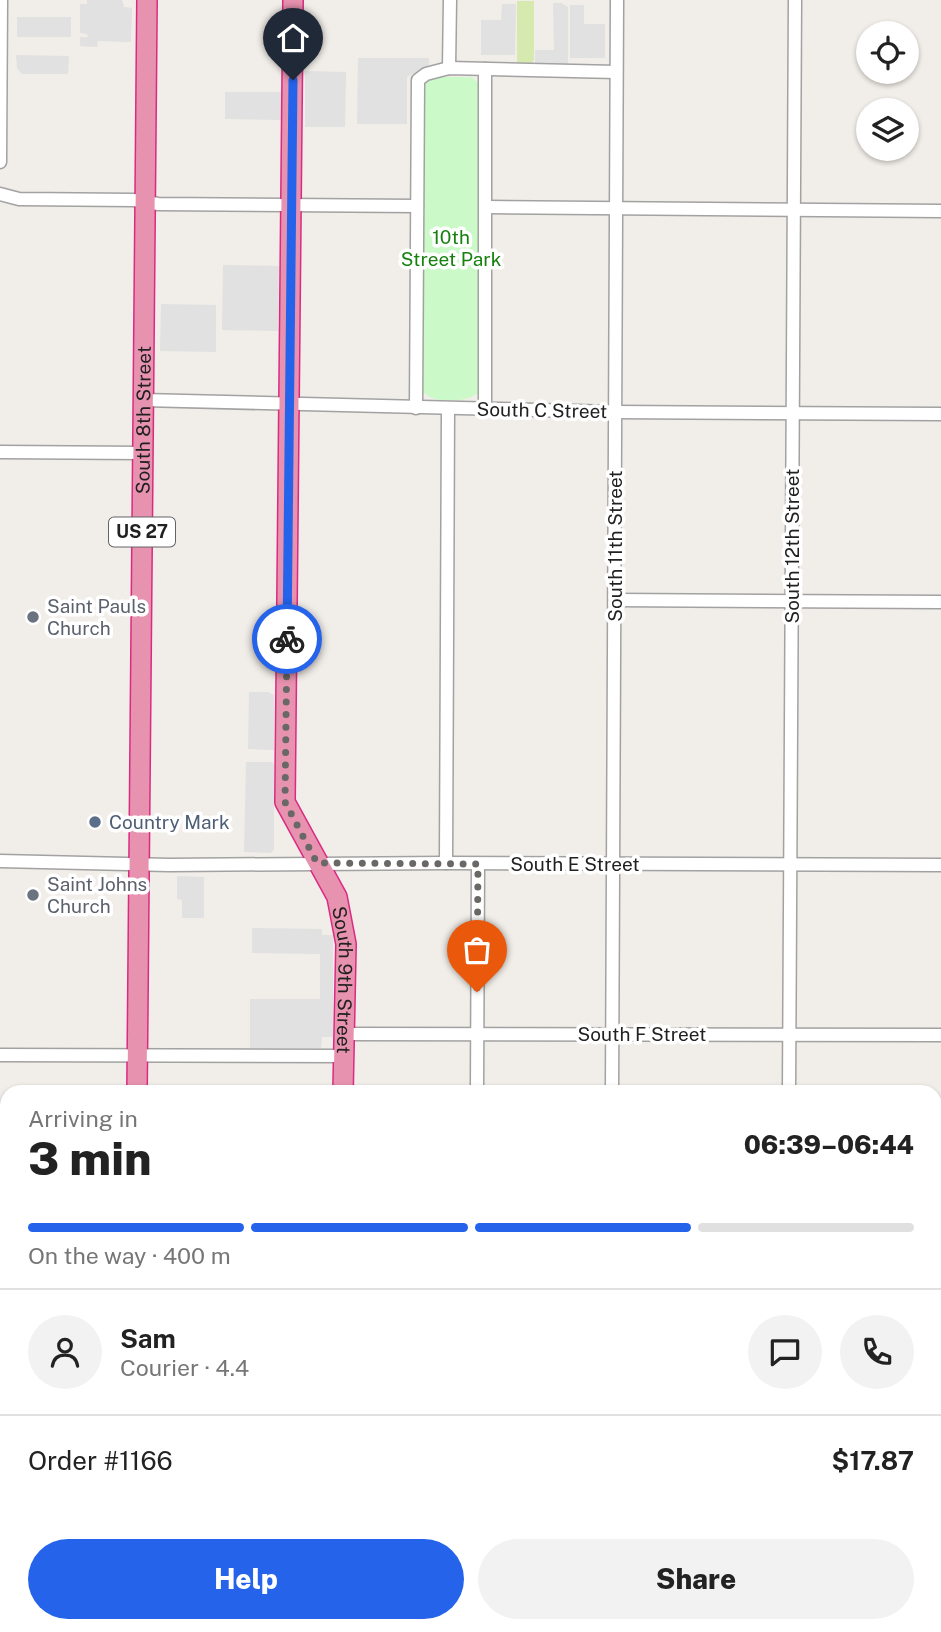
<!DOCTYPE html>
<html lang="en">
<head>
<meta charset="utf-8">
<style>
	body { margin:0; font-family:"Public Sans",sans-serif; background:#f2f2f2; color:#222; height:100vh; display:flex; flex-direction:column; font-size:26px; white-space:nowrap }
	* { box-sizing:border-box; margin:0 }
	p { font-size:23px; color:#767676 }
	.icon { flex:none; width:38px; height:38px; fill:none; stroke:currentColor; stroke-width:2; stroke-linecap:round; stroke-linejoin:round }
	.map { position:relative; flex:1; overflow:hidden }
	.side { position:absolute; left:0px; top:1085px; width:942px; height:548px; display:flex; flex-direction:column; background:#fff; border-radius:21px 21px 0 0; box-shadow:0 2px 5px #0004 }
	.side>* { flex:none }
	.tools { position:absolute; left:856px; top:21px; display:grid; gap:14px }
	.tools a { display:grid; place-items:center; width:63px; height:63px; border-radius:50%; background:#fff; box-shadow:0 2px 5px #0004; font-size:35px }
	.pin { position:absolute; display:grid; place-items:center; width:60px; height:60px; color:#fff; margin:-72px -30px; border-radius:50% 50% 50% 0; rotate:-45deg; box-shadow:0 0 7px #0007 }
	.pin .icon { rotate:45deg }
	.courier { position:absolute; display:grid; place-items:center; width:70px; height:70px; margin:-35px; border:5px solid #2563eb; border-radius:50%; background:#fff; color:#222; box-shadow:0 2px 9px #0007 }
	.headline em { font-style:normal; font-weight:800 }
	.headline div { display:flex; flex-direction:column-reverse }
	.headline { display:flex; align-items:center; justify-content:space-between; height:119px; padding:0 28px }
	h1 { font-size:46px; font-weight:800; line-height:52px }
	.bar { display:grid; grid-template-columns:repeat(4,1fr); gap:10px 7px; align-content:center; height:84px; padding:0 28px }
	.bar i { height:9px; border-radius:5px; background:#e0e0e0 }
	.bar .active { background:#2563eb }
	.bar p { grid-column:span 4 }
	.line { display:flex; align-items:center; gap:18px; padding:0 28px; border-top:2px solid #e0e0e0 }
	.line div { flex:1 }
	.round { display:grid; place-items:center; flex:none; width:74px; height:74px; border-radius:37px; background:#f2f2f2 }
	.primary-button { display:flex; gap:14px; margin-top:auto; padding:14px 28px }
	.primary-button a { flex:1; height:80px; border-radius:42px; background:#2563eb; color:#fff; font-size:28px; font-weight:800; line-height:80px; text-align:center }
	.primary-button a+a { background:#f2f2f2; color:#222 }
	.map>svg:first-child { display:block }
	.grass { fill:#d6eaaf }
	.park { fill:#cbf9c7 }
	.parking { fill:#e1e1e1 }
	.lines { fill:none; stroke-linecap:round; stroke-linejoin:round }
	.minor-casing { stroke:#a2a2a2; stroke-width:15 }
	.highway-casing { stroke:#da2b83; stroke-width:22 }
	.minor { stroke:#fff; stroke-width:12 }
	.highway { stroke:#e792af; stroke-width:19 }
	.done { stroke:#6a6867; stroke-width:7; stroke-dasharray:0 12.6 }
	.route { stroke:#2563eb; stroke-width:9 }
	.worship-dot { fill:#6b7280; stroke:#fff; stroke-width:2.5 }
	.service-dot { fill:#5c6f8a; stroke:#fff; stroke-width:2.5 }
	.labels { text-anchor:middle; stroke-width:7; stroke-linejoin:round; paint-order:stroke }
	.shield { fill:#fff; stroke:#646464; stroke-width:2 }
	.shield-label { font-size:18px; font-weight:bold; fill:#212121 }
	.park-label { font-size:19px; fill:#16810d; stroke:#fff }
	.street-label { font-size:19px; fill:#212121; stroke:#fff }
	.worship-label { font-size:19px; fill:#5b616d; stroke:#fff; text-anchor:start }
	.service-label { font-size:19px; fill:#4e5e75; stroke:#fff; text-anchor:start }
</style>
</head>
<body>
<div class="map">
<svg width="941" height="1632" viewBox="0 0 941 1632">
	<rect width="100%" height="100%" fill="#f1ede8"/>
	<polygon class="grass" points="517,1 534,1 534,60 531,64 517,64"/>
	<path class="park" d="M431,77H472L480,85L479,389L478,393C466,403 434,404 423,392V86Z"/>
	<g class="parking">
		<polygon points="87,0 122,0 124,7 132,8 131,42 98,41 97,47 80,46 80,37 88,37 87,34 80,33 80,4 87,4"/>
		<polygon points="553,3 561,3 568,7 568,64 535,64 535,50 554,50"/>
		<polygon points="502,4 516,4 515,55 481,55 481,20 501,20"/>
		<polygon points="570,5 584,5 584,24 605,24 605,58 570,58"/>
		<rect x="17" y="17" width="54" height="20"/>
		<polygon points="16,55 69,56 68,74 22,74 17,68"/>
		<polygon points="358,58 429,58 429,65 407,77 407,124 357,124"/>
		<polygon points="305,71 346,72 345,127 305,127"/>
		<polygon points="225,92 281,92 281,120 225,119"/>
		<polygon points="223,265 279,266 278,331 222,330"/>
		<polygon points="161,304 216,305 216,352 160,351"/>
		<polygon points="249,692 268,692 274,695 274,750 248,749"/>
		<polygon points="246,762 272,762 274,765 274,849 271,853 244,852"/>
		<polygon points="177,876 204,877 204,918 182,918 182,900 177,899"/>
		<polygon points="252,928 322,929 322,935 333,935 333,1037 322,1037 321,1048 250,1048 250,999 320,999 320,954 252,953"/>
	</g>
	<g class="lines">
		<defs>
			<g id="minor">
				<polyline points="449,68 450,0"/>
				<polyline points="0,162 1,0"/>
				<polyline points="0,194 19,199 134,200 158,204 417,206"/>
				<polyline points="486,207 941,211"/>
				<polyline points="143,400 615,412 941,414"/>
				<polyline points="416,408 418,80 426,74 449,68 616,72"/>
				<polyline points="485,409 485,69"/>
				<polyline points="0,452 143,453"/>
				<polyline points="615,600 941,602"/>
				<polyline points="0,861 169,865 446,863 941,865"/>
				<polyline points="446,863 448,409"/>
				<polyline points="344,1034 941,1035"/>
				<polyline points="0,1055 344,1056"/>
				<polyline points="477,1092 478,864"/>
				<polyline points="612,1092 617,0"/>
				<polyline points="789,1092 795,0"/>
				<polyline points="934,1220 941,1220"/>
				<polyline points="0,1228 7,1228"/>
				<polyline points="0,1466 7,1466"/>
				<polyline points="934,1592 941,1592"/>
				<polyline points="476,1632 476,1626"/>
				<polyline points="610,1632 610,1626"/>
				<polyline points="786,1632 786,1626"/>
			</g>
			<g id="highway">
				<path id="s1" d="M293,0L285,802L337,897L346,944L343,1092"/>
				<path id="s2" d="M137,1092L147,0"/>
				<polyline points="132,1632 132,1626"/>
				<polyline points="342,1632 342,1626"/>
			</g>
		</defs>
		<use href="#minor" class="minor-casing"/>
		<use href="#highway" class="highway-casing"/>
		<use href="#minor" class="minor"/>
		<use href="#highway" class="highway"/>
	</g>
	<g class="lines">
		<polyline class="done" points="287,639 285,802 317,863 478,864 477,992"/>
		<polyline class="route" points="287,639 293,80"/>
	</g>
	<g class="worship-dot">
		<circle cx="33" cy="617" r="7"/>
		<circle cx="33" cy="895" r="7"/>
	</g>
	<circle class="service-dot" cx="95" cy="822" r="7"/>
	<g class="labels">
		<rect class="shield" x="109" y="517.5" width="66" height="29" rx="5"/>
		<g class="shield-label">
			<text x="142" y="538">US 27</text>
		</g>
		<g class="park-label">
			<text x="451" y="244">10th<tspan x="451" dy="22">Street Park</tspan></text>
		</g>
		<g class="street-label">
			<text transform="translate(542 410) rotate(1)" y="7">South C Street</text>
			<text dy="7" stroke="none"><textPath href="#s2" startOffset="672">South 8th Street</textPath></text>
			<text transform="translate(615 546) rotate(-90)" y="7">South 11th Street</text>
			<text transform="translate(792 546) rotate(-90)" y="7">South 12th Street</text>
			<text x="575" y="871">South E Street</text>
			<text dy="7" stroke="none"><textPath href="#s1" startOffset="994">South 9th Street</textPath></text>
			<text x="642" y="1041">South F Street</text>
		</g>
		<g class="worship-label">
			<text x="47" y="613">Saint Pauls<tspan x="47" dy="22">Church</tspan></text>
			<text x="47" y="891">Saint Johns<tspan x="47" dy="22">Church</tspan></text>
		</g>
		<g class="service-label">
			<text x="109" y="829">Country Mark</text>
		</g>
	</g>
</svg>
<div class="tools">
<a><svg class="icon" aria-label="locate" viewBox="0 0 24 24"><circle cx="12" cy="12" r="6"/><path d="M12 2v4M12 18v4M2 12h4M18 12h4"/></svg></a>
<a><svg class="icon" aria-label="layers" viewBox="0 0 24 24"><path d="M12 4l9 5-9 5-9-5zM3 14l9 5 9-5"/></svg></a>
</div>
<div class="pin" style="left:477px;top:992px;background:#ea580c"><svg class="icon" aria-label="bag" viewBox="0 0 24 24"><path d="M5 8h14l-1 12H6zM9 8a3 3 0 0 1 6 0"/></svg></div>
<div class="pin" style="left:293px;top:80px;background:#1f2937"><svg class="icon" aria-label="home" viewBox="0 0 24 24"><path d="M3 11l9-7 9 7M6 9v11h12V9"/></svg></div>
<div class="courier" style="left:287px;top:639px"><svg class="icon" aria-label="bike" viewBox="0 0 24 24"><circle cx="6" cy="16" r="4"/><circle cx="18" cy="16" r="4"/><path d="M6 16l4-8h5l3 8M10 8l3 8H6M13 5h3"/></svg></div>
<section class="side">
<div class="headline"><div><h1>3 min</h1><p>Arriving in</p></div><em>06:39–06:44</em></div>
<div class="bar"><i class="active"></i><i class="active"></i><i class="active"></i><i></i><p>On the way · 400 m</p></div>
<div class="line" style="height:126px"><a class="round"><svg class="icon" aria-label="person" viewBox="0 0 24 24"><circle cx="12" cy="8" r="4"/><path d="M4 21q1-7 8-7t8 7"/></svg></a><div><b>Sam</b><p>Courier · 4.4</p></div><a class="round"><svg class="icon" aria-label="chat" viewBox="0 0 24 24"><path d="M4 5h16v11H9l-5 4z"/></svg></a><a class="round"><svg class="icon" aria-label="phone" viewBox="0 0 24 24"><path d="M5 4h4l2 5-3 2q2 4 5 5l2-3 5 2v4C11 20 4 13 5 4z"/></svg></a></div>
<div class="line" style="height:91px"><div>Order #1166</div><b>$17.87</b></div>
<div class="primary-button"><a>Help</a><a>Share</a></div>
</section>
</div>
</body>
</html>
